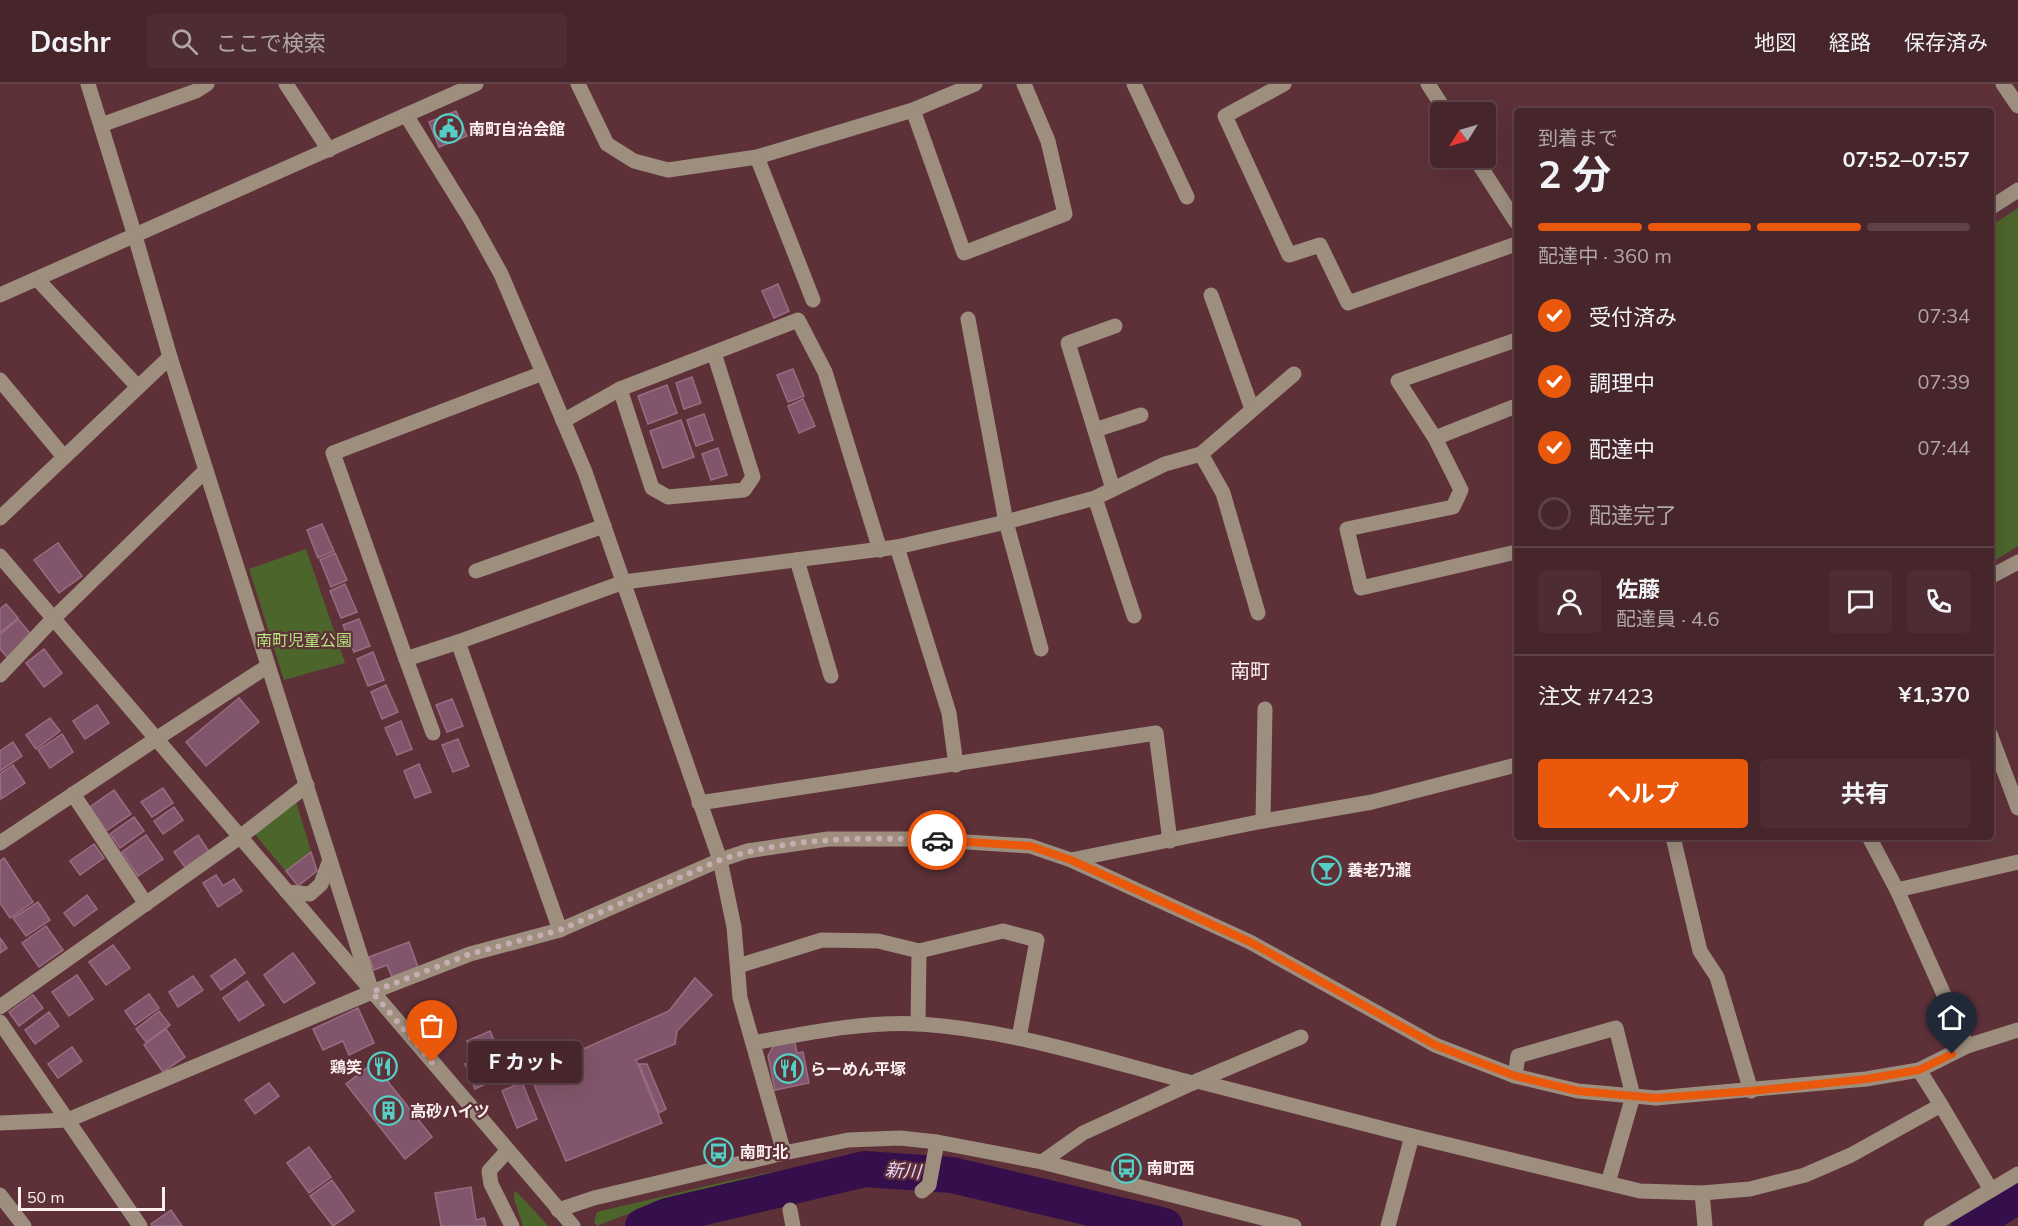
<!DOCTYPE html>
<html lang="ja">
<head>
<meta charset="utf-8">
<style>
	body { margin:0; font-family:Mulish,"Noto Sans JP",sans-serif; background:#4d2d33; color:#f1f3f6; height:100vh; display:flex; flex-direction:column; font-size:22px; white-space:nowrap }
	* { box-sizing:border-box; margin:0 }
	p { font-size:20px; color:#b0a5a9 }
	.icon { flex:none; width:33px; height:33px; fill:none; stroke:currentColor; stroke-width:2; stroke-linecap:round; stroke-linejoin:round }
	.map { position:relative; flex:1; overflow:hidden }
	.panel { position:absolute; left:1514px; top:24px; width:480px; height:732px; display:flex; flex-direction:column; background:#46252b; border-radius:6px; box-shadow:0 6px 24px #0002,0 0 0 2px #5e4247 }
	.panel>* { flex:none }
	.needle { width:39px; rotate:233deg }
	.buttons { position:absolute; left:1430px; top:18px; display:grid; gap:12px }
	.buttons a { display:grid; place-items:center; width:66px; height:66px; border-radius:6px; background:#46252b; box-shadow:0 6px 24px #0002,0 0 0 2px #5e4247; font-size:30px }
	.scale { position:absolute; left:18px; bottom:15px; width:147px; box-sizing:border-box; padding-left:6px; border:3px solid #fcf0f1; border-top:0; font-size:16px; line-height:21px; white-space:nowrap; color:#fcf0f1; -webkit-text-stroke:4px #5e3139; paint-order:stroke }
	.pin { position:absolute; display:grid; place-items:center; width:51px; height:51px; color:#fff; margin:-62px -26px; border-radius:50% 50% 50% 0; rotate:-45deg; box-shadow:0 0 6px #0007 }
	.pin .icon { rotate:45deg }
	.courier { position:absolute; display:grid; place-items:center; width:60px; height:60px; margin:-30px; border:4px solid #ea580c; border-radius:50%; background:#fff; color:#222; box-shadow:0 2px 8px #0007 }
	.bubble { position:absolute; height:42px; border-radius:6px; background:#46252b; box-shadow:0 6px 24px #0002,0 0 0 2px #5e4247; font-size:20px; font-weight:700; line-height:42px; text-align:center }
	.overview em { font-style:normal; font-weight:700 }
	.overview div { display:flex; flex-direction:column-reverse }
	.overview { display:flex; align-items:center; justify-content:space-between; height:102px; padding:0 24px }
	h1 { font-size:39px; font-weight:700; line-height:45px }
	.bar { display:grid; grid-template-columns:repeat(4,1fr); gap:9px 6px; align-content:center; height:72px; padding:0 24px }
	.bar i { height:8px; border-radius:4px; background:#5e4247 }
	.bar .active { background:#ea580c }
	.bar p { grid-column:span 4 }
	.line { display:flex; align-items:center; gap:15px; padding:0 24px; border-top:2px solid #5e4247 }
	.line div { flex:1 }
	.round { display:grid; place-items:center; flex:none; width:63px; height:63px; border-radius:6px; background:#4d2d33 }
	ol { padding:0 24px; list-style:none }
	li { display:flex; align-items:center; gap:18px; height:66px }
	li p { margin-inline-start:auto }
	li .icon { padding:6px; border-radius:50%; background:#ea580c; color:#fff; stroke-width:4 }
	li:last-child { color:#b0a5a9 }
	li i { width:33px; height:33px; border:3px solid #5e4247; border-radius:50% }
	.cta { display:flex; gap:12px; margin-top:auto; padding:12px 24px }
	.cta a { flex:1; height:69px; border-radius:6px; background:#ea580c; color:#fff; font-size:24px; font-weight:700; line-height:69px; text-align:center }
	.cta a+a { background:#4d2d33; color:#f1f3f6 }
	header { display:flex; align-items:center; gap:36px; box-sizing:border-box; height:84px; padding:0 30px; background:#46252b; border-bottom:2px solid #5e4247 }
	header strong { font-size:28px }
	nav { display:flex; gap:33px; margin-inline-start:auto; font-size:21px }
	.search { width:420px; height:54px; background:#4d2d33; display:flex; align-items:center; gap:15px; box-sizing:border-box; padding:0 21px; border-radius:6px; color:#b0a5a9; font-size:22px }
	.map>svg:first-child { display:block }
	.green { fill:#4c652b }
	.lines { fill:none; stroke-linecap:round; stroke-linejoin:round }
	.river { stroke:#350f4c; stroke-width:36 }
	.building { fill:#81556b; stroke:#996c82; stroke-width:1.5 }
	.minor { stroke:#9d8e7e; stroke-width:15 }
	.done { stroke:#c5adb1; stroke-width:6; stroke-dasharray:0 10.8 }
	.route { stroke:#ea580c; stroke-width:8 }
	.labels { text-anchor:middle; stroke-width:4.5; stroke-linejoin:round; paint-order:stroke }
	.poi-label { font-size:16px; font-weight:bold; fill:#fcf0f1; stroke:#5e3139; text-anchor:start }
	.park-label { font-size:16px; fill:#b4e17c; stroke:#5e3139 }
	.water-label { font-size:18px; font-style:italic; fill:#ead6fc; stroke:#5e3139 }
	.quarter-label { font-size:20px; fill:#fcf0f1; stroke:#5e3139 }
</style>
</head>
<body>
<header>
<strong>Dashr</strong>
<div class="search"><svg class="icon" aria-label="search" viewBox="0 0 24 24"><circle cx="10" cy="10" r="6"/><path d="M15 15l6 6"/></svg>ここで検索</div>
<nav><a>地図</a><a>経路</a><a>保存済み</a></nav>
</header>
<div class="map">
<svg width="2018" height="1142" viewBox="0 0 2018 1142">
	<rect width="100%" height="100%" fill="#5e3139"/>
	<g class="green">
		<polygon points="2018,124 2018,462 1991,479 1991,142"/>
		<polygon points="306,465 345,579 284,596 249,485"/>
		<polygon points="295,714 317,787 298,802 253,748"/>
		<path d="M782,1086C720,1102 657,1117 597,1142L594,1138L597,1128L728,1097Z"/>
		<polygon points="514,1107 518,1109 548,1142 523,1142 514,1115"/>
	</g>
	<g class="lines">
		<g class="river">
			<polyline points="643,1142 667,1132 865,1085 952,1091 1165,1142"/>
			<polyline points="1969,1142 2018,1112"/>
		</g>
	</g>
	<g class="building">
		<polygon points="456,27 467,52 439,63 429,38"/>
		<polygon points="778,200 789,227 774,234 762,207"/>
		<polygon points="793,285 804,312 788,318 777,291"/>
		<polygon points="692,293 701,319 684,325 676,299"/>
		<polygon points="667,301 677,329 648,340 638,312"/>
		<polygon points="803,315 815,342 799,349 788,322"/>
		<polygon points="704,330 713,356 696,362 687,336"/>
		<polygon points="681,336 694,373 663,384 650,347"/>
		<polygon points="718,364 727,391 711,396 702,370"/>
		<polygon points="322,440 334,467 318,474 307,446"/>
		<polygon points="58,459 82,492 59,509 34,476"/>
		<polygon points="335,469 347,496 331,503 320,476"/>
		<polygon points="345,500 357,528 341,534 330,507"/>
		<polygon points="6,520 18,534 0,549 0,525"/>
		<polygon points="18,535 33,553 8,574 0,565 0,551"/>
		<polygon points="359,535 370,562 354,568 343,541"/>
		<polygon points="44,565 62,589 44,603 26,579"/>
		<polygon points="373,568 384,596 368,602 357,575"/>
		<polygon points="386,601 398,628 382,635 371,608"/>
		<polygon points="239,614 259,638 206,682 186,658"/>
		<polygon points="452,615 463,642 447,648 436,621"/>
		<polygon points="97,621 109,639 85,655 73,637"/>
		<polygon points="50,634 60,647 36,665 26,651"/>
		<polygon points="401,637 412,665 397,671 385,644"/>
		<polygon points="62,650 73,668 50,684 38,666"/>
		<polygon points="458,655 469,682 453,688 442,661"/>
		<polygon points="13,658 22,672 0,687 0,667"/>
		<polygon points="419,680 431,708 415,714 404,687"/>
		<polygon points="13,681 25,699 1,715 0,690"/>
		<polygon points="163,704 173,719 152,733 141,718"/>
		<polygon points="114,706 131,730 106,747 90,723"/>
		<polygon points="174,723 183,736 163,750 154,737"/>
		<polygon points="134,733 144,747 120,764 110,750"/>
		<polygon points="146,751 163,775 138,792 122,768"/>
		<polygon points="198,751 210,769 187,786 174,768"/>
		<polygon points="94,760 104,774 80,791 70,777"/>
		<polygon points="311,768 317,787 298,802 286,787"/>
		<polygon points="4,774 33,818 10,834 0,819 0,777"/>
		<polygon points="216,791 223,802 234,795 242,807 218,823 203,799"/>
		<polygon points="87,811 97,825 74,842 64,829"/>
		<polygon points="38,818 50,836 26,852 13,834"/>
		<polygon points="46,842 63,866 39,883 22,859"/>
		<polygon points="0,854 7,864 0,869"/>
		<polygon points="409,858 418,883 392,893 387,881 374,886 369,873"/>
		<polygon points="113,861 130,884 106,901 89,878"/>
		<polygon points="293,869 315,899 284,919 264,891"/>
		<polygon points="235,875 245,889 221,906 211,892"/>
		<polygon points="77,891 93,915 69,932 52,908"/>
		<polygon points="193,892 203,906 178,923 169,908"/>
		<polygon points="695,894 712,911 677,947 675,960 636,976 662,1039 566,1077 529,989 669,927"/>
		<polygon points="247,897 264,921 239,937 223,914"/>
		<polygon points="149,910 159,924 135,941 125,927"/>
		<polygon points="33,911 43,924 19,942 9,928"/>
		<polygon points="358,924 374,959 349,971 343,957 323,966 313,945"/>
		<polygon points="159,927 170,941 146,958 136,945"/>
		<polygon points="49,928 59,942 35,960 25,946"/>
		<polygon points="166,945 185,973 163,988 144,961"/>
		<polygon points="490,947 509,989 475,1005 465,980 476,975 467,957"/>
		<polygon points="794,955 797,969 803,968 809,999 775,1006 768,972 775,959"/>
		<polygon points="72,963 82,977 58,994 48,980"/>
		<polygon points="373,979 432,1053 405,1075 346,1000"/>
		<polygon points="639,980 647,980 666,1025 659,1029"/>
		<polygon points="522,998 537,1035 517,1044 502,1007"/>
		<polygon points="269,999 279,1012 255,1030 245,1016"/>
		<polygon points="309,1063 331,1093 309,1109 287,1079"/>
		<polygon points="332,1096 354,1127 333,1142 310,1112"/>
		<polygon points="471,1103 476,1136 484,1134 486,1142 441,1142 435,1109"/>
		<polygon points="171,1126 182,1142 152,1142 151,1140"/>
	</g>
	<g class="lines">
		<g class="minor">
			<polyline points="88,0 135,152 170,273 372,908"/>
			<polyline points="286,0 329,66"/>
			<polyline points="578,0 607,60 634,77 668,86 757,73 913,26 975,0"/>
			<polyline points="1134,0 1187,113"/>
			<polyline points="1284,0 1225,32 1289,171 1320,161 1348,219 1516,160"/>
			<polyline points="1428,0 1446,28"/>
			<polyline points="2003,0 2018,22"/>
			<polyline points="913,26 964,169 1065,130 1048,57 1024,0"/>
			<polyline points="406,31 471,136 501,190 585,388 720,776 734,843 740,914 784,1069"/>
			<polyline points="101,41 196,7 207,0"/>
			<polyline points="757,73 813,216"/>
			<polyline points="1475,74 1516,138"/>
			<polyline points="1990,124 2018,106"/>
			<polyline points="37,195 138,303"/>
			<polyline points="0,211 476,0"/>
			<polyline points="1211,211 1252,325"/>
			<polyline points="968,235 1006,438 1041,565"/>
			<polyline points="1516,256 1398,297 1435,354 1461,406 1453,423 1347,445 1361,504 1516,468"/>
			<polyline points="543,289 333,369 406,575 458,558 624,498 897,463 1006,438 1095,414 1165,380 1201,370 1294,290"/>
			<polyline points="0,296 64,373"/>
			<polyline points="620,305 652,404 668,413 744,406 753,393 714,269"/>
			<polyline points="563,337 620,305 798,236 825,288 880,466"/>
			<polyline points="1095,346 1141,331"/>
			<polyline points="1435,354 1516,322"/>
			<polyline points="1201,370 1223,409 1258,529"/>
			<polyline points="1113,405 1068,259 1115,242"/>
			<polyline points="1095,414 1134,532"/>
			<polyline points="0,434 170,273"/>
			<polyline points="897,463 949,629 956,681"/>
			<polyline points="0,472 573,1142"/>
			<polyline points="797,476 831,592"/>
			<polyline points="476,487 604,442"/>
			<polyline points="1990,493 2018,478"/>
			<polyline points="458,558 560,846"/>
			<polyline points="406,575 433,649"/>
			<polyline points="0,591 53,535 206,386"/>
			<polyline points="1990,650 2018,724"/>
			<polyline points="73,710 146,820"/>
			<polyline points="699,719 1156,649 1170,757"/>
			<polyline points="1263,737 1265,625"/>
			<polyline points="1673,753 1700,867 1717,893 1751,1007"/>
			<polyline points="1869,753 1897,806 1967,962"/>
			<polyline points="0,759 156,655 268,582"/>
			<polyline points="1071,776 1250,858 1435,961 1515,992 1578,1007 1656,1014 1866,995 1919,986 1967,962 2018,946"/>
			<polyline points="1897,806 2018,778"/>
			<polyline points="287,808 310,810 321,800 330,776"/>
			<polyline points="738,882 822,856 878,857 919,867"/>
			<polyline points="0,923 240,753 307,701"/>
			<polyline points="0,938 140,1142"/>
			<polyline points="918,940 919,867 1003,847 1037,856 1019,954"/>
			<path d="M753,959C808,949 864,937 920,940C1013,946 1103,976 1193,999"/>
			<polyline points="1919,986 1941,1021"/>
			<polyline points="1515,992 1518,972 1616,944 1633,1012 1608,1099"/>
			<polyline points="1197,997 1412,1052 1640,1107 1702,1109 1750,1105 1805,1091 1851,1071 1941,1021 1991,1106"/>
			<polyline points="0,1039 68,1036 372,908 470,870 560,846 720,776 747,767 828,755 919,755 1030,762 1071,776 1263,737 1372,718 1516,681"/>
			<polyline points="507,1067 489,1087 491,1100 512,1142"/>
			<polyline points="1042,1078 1083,1049 1197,997 1301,953"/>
			<polyline points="922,1107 929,1101 937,1058"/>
			<polyline points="1702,1109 1705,1142"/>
			<polyline points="0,1111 24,1142"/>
			<polyline points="558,1126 594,1114 784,1069 848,1056 900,1054 937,1058 1042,1078 1294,1142"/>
			<polyline points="790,1126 793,1142"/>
			<polyline points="1388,1142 1412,1052"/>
			<polyline points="1931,1142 2018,1090"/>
		</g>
	</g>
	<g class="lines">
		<path class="done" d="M432,978L372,908L470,870L560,846L720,776C790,753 864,753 937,756"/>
		<polyline class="route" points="937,756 1030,762 1071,776 1250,858 1435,961 1515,992 1578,1007 1656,1014 1751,1007 1866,995 1919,986 1952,970"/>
	</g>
	<defs>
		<symbol id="civic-ring" viewBox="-11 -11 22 22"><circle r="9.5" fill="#5e3139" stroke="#55cec5" stroke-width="1.5"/><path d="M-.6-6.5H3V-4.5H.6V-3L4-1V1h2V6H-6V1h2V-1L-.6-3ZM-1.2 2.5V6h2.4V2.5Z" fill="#55cec5"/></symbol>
		<symbol id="bar-ring" viewBox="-11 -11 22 22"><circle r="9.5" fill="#5e3139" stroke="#55cec5" stroke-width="1.5"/><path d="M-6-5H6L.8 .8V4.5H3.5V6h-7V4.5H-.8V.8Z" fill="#55cec5"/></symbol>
		<symbol id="restaurant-ring" viewBox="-11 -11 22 22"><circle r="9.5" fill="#5e3139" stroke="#55cec5" stroke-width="1.5"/><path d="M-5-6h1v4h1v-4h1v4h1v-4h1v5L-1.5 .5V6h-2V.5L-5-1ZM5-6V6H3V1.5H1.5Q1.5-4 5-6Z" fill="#55cec5"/></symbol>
		<symbol id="building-ring" viewBox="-11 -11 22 22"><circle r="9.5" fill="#5e3139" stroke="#55cec5" stroke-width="1.5"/><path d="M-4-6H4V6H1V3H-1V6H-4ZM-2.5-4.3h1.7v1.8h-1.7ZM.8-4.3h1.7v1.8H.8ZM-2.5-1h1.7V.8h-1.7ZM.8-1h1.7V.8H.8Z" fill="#55cec5"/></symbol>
		<symbol id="bus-ring" viewBox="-11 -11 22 22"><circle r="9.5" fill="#5e3139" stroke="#55cec5" stroke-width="1.5"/><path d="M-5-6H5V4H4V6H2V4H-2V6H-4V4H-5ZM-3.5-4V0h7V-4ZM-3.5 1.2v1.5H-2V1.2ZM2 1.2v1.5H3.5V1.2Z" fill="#55cec5"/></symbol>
	</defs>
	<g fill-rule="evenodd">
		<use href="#civic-ring" x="432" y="28" width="33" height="33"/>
		<use href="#bar-ring" x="1310" y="770" width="33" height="33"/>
		<use href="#restaurant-ring" x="366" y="966" width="33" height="33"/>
		<use href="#restaurant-ring" x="772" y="968" width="33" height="33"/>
		<use href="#building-ring" x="372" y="1010" width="33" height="33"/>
		<use href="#bus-ring" x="702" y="1052" width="33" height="33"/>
		<use href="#bus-ring" x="1110" y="1068" width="33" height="33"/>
	</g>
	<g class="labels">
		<g class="poi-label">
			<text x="469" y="51">南町自治会館</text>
			<text x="1347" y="792">養老乃瀧</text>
			<text x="362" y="989" text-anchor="end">鶏笑</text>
			<text x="810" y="991">らーめん平塚</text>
			<text x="410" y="1033">高砂ハイツ</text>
			<text x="740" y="1074">南町北</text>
			<text x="1147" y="1090">南町西</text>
		</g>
		<g class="park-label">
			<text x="304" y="562">南町児童公園</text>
		</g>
		<g class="water-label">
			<text transform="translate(903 1087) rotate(4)" y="6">新川</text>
		</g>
		<g class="quarter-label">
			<text x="1250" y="594">南町</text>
		</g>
	</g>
</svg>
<div class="buttons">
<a><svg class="needle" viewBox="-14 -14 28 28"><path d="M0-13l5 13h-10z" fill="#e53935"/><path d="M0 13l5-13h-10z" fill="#b0a5a9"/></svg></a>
</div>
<div class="scale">50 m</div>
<div class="pin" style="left:432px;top:978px;background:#ea580c"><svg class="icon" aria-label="bag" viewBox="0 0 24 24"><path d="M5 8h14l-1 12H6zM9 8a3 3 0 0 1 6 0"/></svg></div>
<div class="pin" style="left:1952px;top:970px;background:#1f2937"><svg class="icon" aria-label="home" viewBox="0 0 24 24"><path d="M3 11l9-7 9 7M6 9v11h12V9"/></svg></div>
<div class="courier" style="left:937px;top:756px"><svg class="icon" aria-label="car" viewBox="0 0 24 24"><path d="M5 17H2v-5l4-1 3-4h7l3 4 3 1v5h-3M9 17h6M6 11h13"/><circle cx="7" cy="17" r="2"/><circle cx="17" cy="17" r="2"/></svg></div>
<div class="bubble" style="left:468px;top:957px;width:114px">Ｆカット</div>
<section class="panel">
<div class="overview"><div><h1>2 分</h1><p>到着まで</p></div><em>07:52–07:57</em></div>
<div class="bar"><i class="active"></i><i class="active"></i><i class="active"></i><i></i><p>配達中 · 360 m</p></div>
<ol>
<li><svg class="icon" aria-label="check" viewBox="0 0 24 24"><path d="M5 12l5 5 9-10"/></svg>受付済み<p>07:34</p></li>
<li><svg class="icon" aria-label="check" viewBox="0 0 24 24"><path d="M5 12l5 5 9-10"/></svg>調理中<p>07:39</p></li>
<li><svg class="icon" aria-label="check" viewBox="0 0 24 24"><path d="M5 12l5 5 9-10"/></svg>配達中<p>07:44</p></li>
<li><i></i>配達完了</li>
</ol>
<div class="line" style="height:108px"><a class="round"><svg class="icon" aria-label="person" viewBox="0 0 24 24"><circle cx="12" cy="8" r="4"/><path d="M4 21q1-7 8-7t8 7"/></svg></a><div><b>佐藤</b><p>配達員 · 4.6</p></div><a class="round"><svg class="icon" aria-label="chat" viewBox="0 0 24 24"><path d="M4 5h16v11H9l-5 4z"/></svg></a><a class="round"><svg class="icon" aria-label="phone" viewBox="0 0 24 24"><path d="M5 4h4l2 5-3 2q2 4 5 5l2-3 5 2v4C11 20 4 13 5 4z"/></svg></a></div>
<div class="line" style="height:78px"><div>注文 #7423</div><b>¥1,370</b></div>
<div class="cta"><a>ヘルプ</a><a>共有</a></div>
</section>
</div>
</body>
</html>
